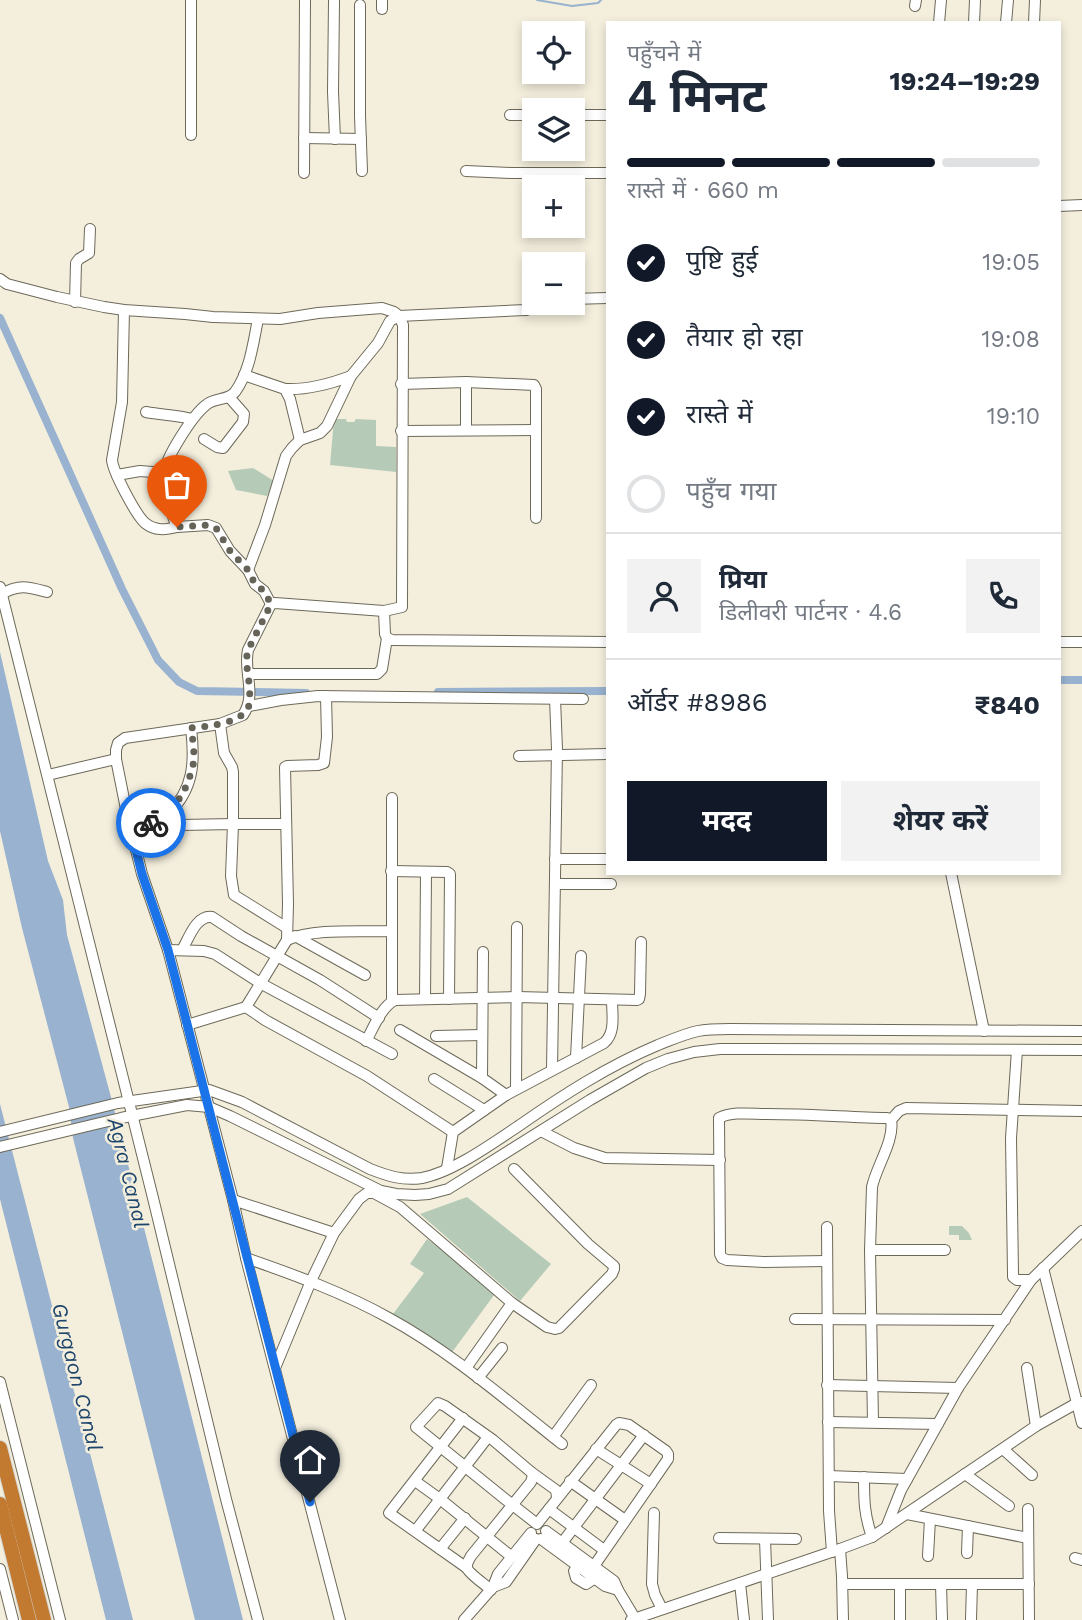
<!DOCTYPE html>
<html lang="hi">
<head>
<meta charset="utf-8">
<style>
	body { margin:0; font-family:"Work Sans","Noto Sans Devanagari",sans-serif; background:#f2f2f3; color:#1f2937; height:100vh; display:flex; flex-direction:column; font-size:26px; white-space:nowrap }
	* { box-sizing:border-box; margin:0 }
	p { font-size:23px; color:#747a83 }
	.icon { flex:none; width:38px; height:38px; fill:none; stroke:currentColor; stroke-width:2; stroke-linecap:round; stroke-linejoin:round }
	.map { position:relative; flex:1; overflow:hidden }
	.side { position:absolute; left:606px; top:21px; width:455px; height:854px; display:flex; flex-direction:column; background:#fff; border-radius:0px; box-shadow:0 4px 10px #0003 }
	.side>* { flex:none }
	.buttons { position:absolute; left:522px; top:21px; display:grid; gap:14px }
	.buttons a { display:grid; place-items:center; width:63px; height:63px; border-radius:0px; background:#fff; box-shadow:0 4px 10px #0003; font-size:35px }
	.pin { position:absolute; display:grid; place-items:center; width:60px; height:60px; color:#fff; margin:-72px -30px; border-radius:50% 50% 50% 0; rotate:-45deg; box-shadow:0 0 7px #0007 }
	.pin .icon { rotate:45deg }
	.courier { position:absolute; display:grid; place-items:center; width:70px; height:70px; margin:-35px; border:5px solid #1a73e8; border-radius:50%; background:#fff; color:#222; box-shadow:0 2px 9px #0007 }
	.headline em { font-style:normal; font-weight:700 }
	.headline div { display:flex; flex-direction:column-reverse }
	.headline { display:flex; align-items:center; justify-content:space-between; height:119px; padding:0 21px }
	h1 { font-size:46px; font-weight:700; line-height:52px }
	.bar { display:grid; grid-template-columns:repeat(4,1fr); gap:10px 7px; align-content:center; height:84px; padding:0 21px }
	.bar i { height:9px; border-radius:5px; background:#e0e1e3 }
	.bar .on { background:#111827 }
	.bar p { grid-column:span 4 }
	.line { display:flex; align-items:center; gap:18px; padding:0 21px; border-top:2px solid #e0e1e3 }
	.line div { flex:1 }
	.round { display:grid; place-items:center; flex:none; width:74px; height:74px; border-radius:0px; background:#f2f2f3 }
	ol { padding:0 21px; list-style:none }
	li { display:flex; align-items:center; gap:21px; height:77px }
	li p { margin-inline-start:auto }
	li .icon { padding:7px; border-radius:50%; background:#111827; color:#fff; stroke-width:4 }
	li:last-child { color:#747a83 }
	li i { width:38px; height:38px; border:4px solid #e0e1e3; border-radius:50% }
	.primary-button { display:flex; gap:14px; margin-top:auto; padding:14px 21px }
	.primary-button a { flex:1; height:80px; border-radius:0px; background:#111827; color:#fff; font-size:28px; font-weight:700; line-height:80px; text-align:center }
	.primary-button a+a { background:#f2f2f3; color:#1f2937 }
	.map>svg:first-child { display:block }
	.green { fill:#b5cbb7 }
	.water { fill:#98b2cf }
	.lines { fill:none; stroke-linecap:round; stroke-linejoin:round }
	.stream { stroke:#98b2cf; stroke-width:2 }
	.canal { stroke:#98b2cf; stroke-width:8 }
	.minor-casing { stroke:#6d6959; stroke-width:12 }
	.highway-casing { stroke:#d6d5d4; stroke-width:16 }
	.minor { stroke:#fff; stroke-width:10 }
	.highway { stroke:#c27a30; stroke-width:14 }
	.done { stroke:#666358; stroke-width:7; stroke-dasharray:0 12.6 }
	.route { stroke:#1a73e8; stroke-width:9 }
	.labels { text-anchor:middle; stroke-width:5; stroke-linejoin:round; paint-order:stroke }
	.water-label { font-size:21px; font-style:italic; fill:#1d446b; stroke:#f4efdd }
</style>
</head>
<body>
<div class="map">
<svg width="1082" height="1620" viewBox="0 0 1082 1620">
	<rect width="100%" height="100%" fill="#f4efdd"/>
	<g class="green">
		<polygon points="334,419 346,419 347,422 354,422 356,419 376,420 376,446 396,447 396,472 330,465"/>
		<polygon points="253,468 274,481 267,496 236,490 228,471"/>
		<polygon points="467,1197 551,1264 520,1301 420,1214"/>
		<polygon points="949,1226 962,1226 969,1233 972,1240 959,1240 959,1235 949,1235"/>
		<polygon points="427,1239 497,1291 450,1355 393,1314 424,1273 410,1264"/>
	</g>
	<g class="water">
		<polygon points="0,652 48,861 63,900 67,935 111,1097 243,1620 195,1620 73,1138 69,1107 22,928 0,831"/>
		<polygon points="0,1104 133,1620 106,1620 0,1199"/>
	</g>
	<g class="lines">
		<polyline class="stream" points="537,0 572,6 598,3 601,0"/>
		<g class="canal">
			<polyline points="0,318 122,589 158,660 179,682 197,691 306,693"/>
			<polyline points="1059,680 1082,680"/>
			<polyline points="438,692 607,691"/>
		</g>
		<defs>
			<g id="minor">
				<polyline points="334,1 333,92 335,139"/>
				<polyline points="360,5 360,116 362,171"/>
				<polyline points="915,6 916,0"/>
				<polyline points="382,9 382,0"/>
				<polyline points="939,23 941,0"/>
				<polyline points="974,23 975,0"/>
				<polyline points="1006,23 1008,0"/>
				<polyline points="1034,23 1035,0"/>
				<polyline points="510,115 534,115"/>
				<polyline points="572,115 607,115"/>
				<polyline points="191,135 191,0"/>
				<polyline points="304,138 361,139"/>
				<polyline points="466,171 511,173 607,173"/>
				<polyline points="304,173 305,0"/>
				<polyline points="1059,206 1082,205"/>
				<path d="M0,279L7,284L57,297L104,307L124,310L185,314L213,317L280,319L318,313L382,308L394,312L399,316L403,325L402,607L384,611L275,603L271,604L248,650C243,671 257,695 243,715L220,724L125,738L118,743L116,750V759L126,809L142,874L168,950L233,1200L246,1258L340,1620"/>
				<polyline points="572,299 607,298"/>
				<polyline points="75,302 76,263 79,259 89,253 90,229"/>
				<path d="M124,310L122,402L112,460C113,472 136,515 145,523C155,531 165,530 177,527"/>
				<path d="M258,319C253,344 250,371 235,392C228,401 214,397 206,405C193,415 165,458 164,474C164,486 172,516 177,527L208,525L216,528L230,551L248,570L255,584L264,591L271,604"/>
				<polyline points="244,375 285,389 290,399 300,440"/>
				<polyline points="466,382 466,429"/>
				<polyline points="401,384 466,382 534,385 536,389 536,518"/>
				<path d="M285,389C308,390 330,384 351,376"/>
				<path d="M146,412C162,415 176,415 192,419"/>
				<polyline points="401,431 536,430"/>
				<polyline points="204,439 217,447 223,448 243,422 244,414 229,397"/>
				<polyline points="117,475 140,471 164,473"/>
				<polyline points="248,570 265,525 286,456 292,448 300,440 320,433 327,426 351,376 378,343 390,321 399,316 526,310 548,303"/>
				<polyline points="0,587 153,1198 226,1499 258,1620"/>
				<path d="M2,594C19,584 28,587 47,592"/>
				<polyline points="384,611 385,634 387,638 392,640 607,642"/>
				<polyline points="1059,642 1082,642"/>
				<polyline points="248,674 377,674 382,669 387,638"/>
				<polyline points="249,706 281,700 318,696 583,699"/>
				<polyline points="220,724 224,753 232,767 233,772 233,824 286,824"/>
				<polyline points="519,756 607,754"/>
				<polyline points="48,775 116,759"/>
				<polyline points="392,798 392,1001"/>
				<path d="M144,827C152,823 163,819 169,813C194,789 195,761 191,728"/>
				<polyline points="131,830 181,825 233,824 231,876 234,895 287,928"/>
				<polyline points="555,859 607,859"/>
				<polyline points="391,871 447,872 450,874 449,999"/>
				<polyline points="951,873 984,1031"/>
				<polyline points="555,884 611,884"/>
				<polyline points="295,936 365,975"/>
				<path d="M287,940C315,928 359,932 391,931"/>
				<polyline points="168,950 204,951 215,954 260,983 392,1054"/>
				<path d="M182,950C189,938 196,915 212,917L241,936L320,980L379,1018"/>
				<polyline points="425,999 426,872"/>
				<polyline points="246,1007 265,1020 367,1076 453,1132"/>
				<polyline points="187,1025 246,1007 287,940 288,904 285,767 287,766 318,765 324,763 327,737 326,696"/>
				<polyline points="400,1030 482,1078 506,1095"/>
				<polyline points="436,1036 482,1035"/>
				<path d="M366,1041C374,1027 381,1007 395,1000L517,997L637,1000L639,999L640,994L641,942"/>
				<polyline points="1017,1050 1011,1138 1013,1274 1013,1277 1017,1280 1031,1280"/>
				<polyline points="576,1058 581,956"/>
				<polyline points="552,1070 557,749 555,699"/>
				<polyline points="482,1078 483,952"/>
				<polyline points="434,1079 484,1110"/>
				<polyline points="516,1089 517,927"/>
				<polyline points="891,1120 899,1111 906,1108 1082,1111"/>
				<polyline points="541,1131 574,1148 605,1158 720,1160"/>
				<path d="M0,1132L118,1103L209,1090L242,1102L370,1169C388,1176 403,1181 422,1178C453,1172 493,1143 520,1125C563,1095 608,1066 658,1045C671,1040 684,1034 698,1031C708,1029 719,1029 730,1029L1082,1031"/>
				<polyline points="0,1147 121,1118 187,1105 209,1107 230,1116 381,1191 396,1194 415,1195 429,1194 448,1189 590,1100 646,1068 668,1059 694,1052 720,1049 1082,1050"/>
				<path d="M447,1168L453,1132L506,1095L604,1043C616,1033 612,1015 612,1000"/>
				<polyline points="233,1200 334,1233"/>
				<polyline points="827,1227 829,1511 832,1552"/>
				<polyline points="870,1250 945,1250"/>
				<path d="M246,1258C295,1275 344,1293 389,1318C451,1352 506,1400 562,1444"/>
				<path d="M826,1261L764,1262L727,1260L722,1258L720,1254L719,1118C732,1111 753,1114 767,1114C807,1114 847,1117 887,1118L891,1120C895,1140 876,1167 872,1187L870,1250L873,1422"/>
				<polyline points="1043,1268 1082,1423"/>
				<polyline points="795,1319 1005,1320"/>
				<polyline points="275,1368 311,1281 334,1233 359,1199 367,1193 374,1193 400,1207 512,1303 547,1327 555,1329 559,1328 612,1274 614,1269 614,1266 588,1244 514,1169"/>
				<polyline points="466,1368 512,1303"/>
				<polyline points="1027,1368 1036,1426"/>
				<polyline points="478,1378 502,1348"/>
				<polyline points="0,1382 60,1620"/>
				<polyline points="827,1385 958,1388"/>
				<polyline points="463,1418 389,1513 467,1568"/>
				<polyline points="828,1422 938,1424"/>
				<polyline points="553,1437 591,1385"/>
				<polyline points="596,1449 651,1484"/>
				<polyline points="1003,1449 1032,1475"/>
				<polyline points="531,1472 556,1490 557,1497"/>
				<polyline points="965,1474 1009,1506"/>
				<polyline points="829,1476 907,1479"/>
				<path d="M864,1477C864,1500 864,1514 872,1537"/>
				<polyline points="415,1481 440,1499 512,1557"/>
				<polyline points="570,1481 625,1520"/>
				<polyline points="549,1509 604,1550"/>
				<polyline points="1028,1509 1029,1620"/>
				<polyline points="654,1513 652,1584 655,1595 662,1609"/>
				<polyline points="907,1514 1028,1538"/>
				<polyline points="886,1528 901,1490 958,1388 1031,1280 1082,1231"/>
				<polyline points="416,1530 488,1437"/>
				<polyline points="546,1531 614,1581 618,1590 636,1620"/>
				<polyline points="719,1538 796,1539"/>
				<polyline points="541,1539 605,1586 618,1590"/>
				<polyline points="765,1539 768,1620"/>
				<polyline points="562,1543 644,1435"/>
				<polyline points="440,1549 465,1518"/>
				<polyline points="840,1549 842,1576 843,1620"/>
				<polyline points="967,1553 968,1526"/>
				<polyline points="928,1556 930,1519"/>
				<polyline points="1075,1558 1082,1560"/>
				<polyline points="578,1566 574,1571 576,1578 586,1584 595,1578"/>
				<polyline points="0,1569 13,1620"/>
				<polyline points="740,1583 744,1620"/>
				<polyline points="843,1584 1029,1584"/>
				<polyline points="900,1584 900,1620"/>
				<polyline points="941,1584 942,1620"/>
				<polyline points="493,1587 498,1574 531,1533"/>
				<path d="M491,1590C486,1585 469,1574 467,1568C466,1563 469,1560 471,1556L531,1482L533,1475L531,1472L493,1440L445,1406L438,1403L416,1427L505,1499L537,1524L616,1425L619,1423L629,1425L666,1451L668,1454V1459L594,1566"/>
				<polyline points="464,1620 493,1587 506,1582 536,1539"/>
				<polyline points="631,1620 840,1549 872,1537 1036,1426 1077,1403 1082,1402"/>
				<polyline points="971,1620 972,1584"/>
			</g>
			<g id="highway">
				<polyline points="0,1448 44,1620"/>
				<polyline points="0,1504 29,1620"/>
			</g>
		</defs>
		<use href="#minor" class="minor-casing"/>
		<use href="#highway" class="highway-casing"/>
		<use href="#minor" class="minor"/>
		<use href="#highway" class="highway"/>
	</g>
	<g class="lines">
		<path class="done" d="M151,823L167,814L183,794L193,768L194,748L191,728C207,726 244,724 249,705C251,698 249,690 249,683C248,672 245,661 248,650L271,604L264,591L255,584L248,570L230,551L216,528L208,525L177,527"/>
		<polyline class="route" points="151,823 139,829 131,830 142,874 168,950 310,1502"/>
	</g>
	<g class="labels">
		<g class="water-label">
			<text transform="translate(128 1173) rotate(76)" y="7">Agra Canal</text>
			<text transform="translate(77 1377) rotate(76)" y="7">Gurgaon Canal</text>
		</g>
	</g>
</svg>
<div class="buttons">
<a><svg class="icon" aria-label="locate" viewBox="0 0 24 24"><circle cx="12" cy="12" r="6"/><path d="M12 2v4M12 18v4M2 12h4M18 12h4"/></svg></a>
<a><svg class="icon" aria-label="layers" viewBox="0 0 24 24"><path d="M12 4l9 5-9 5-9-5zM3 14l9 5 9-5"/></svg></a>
<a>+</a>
<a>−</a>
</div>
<div class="pin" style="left:177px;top:527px;background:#ea580c"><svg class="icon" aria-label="bag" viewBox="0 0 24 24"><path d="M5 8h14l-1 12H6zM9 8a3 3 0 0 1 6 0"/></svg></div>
<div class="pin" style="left:310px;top:1502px;background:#1f2937"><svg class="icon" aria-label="home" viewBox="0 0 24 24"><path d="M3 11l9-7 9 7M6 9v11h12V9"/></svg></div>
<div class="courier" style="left:151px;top:823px"><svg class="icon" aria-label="bike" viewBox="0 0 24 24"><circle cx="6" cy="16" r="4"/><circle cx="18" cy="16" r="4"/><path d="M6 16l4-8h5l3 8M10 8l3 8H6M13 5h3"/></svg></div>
<section class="side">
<div class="headline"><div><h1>4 मिनट</h1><p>पहुँचने में</p></div><em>19:24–19:29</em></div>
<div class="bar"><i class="on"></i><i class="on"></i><i class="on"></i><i></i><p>रास्ते में · 660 m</p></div>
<ol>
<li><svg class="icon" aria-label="check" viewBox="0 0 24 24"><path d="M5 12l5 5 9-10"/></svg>पुष्टि हुई<p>19:05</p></li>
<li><svg class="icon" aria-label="check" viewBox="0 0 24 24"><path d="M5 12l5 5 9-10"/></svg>तैयार हो रहा<p>19:08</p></li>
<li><svg class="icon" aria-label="check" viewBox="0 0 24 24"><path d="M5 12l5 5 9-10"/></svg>रास्ते में<p>19:10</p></li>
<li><i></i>पहुँच गया</li>
</ol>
<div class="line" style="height:126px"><a class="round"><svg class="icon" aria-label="person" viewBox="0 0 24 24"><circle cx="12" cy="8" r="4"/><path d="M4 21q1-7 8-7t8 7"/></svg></a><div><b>प्रिया</b><p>डिलीवरी पार्टनर · 4.6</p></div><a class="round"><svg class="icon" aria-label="phone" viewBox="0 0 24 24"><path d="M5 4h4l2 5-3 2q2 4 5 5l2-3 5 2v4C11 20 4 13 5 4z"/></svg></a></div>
<div class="line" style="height:91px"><div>ऑर्डर #8986</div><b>₹840</b></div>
<div class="primary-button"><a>मदद</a><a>शेयर करें</a></div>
</section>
</div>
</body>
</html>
